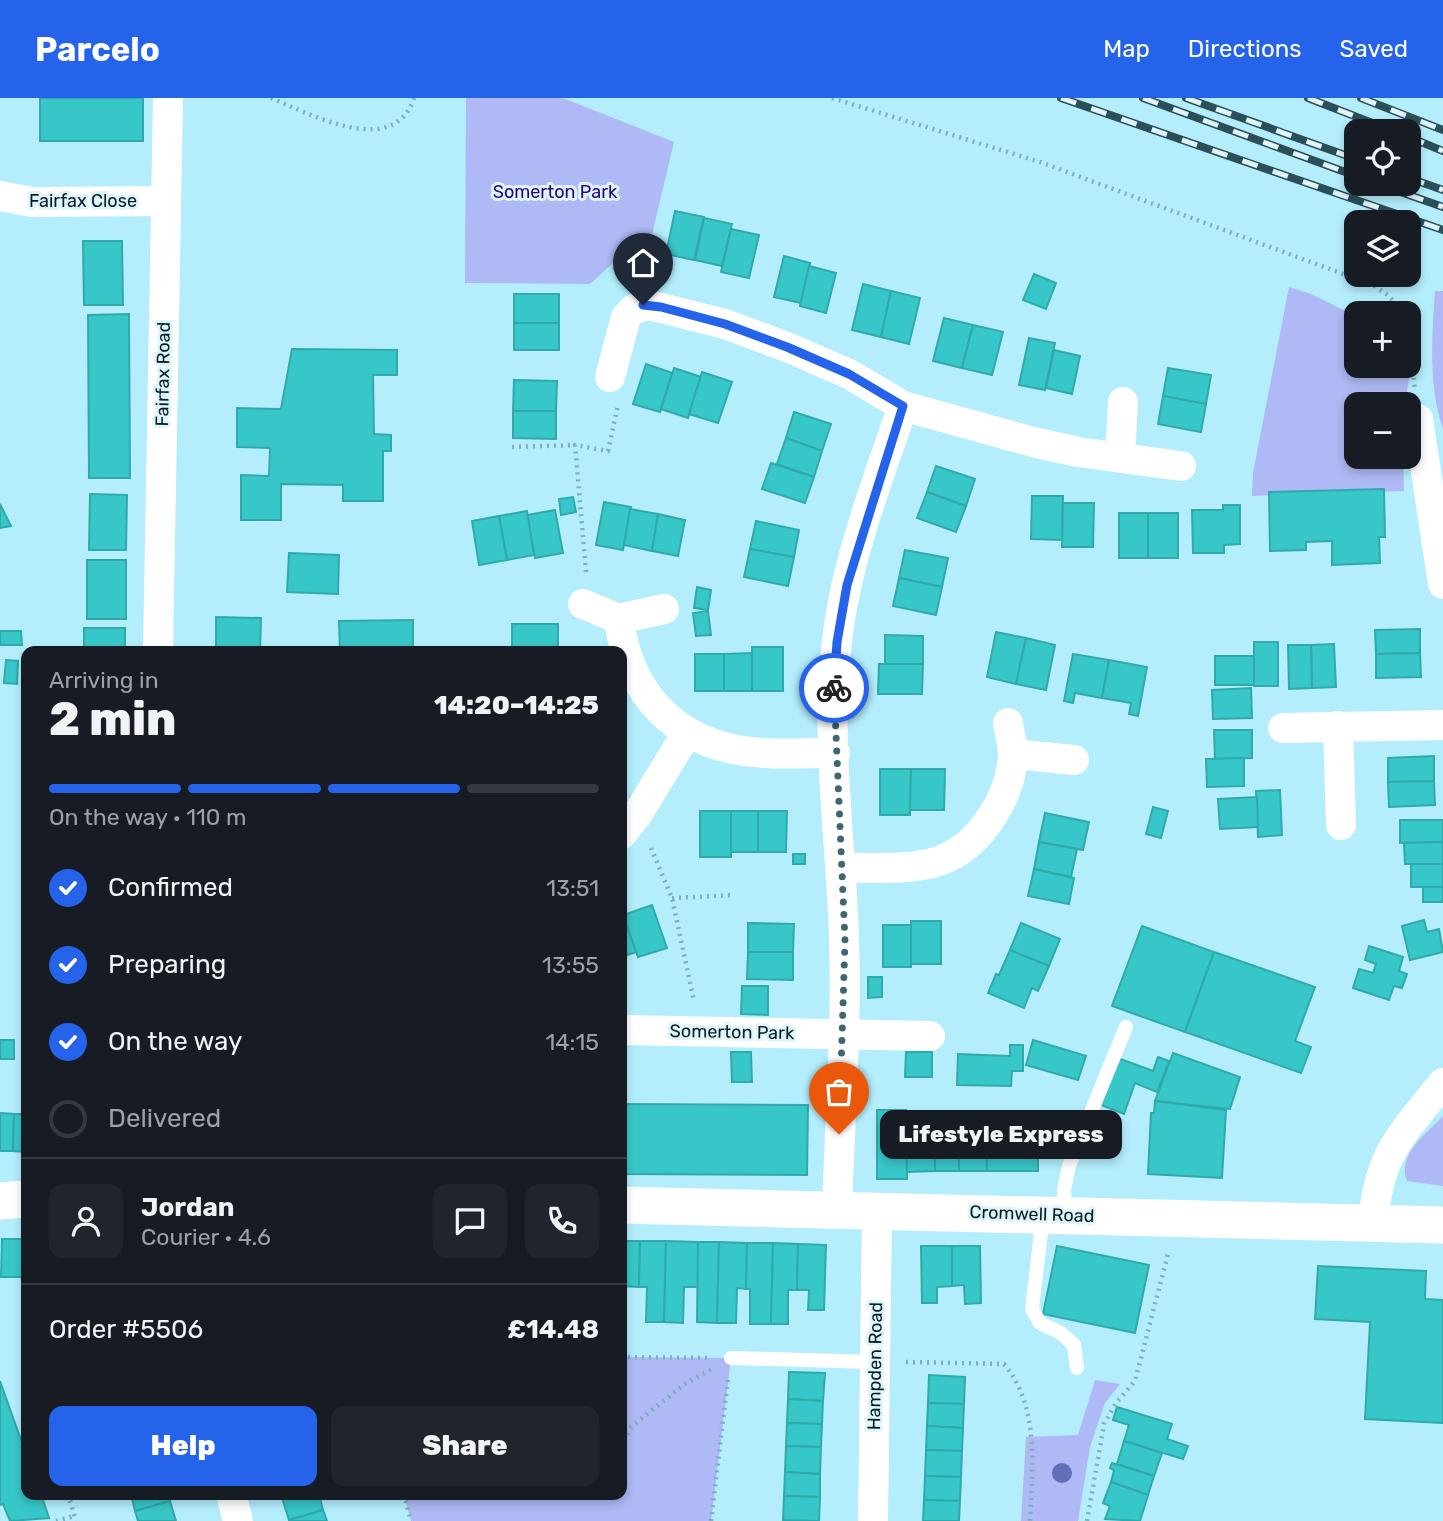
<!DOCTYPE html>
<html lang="en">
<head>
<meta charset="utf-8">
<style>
	body { margin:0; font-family:Rubik,sans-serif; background:#20242c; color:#f1f3f6; height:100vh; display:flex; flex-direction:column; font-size:26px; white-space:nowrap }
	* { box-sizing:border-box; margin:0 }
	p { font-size:23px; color:#9ea1a6 }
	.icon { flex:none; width:38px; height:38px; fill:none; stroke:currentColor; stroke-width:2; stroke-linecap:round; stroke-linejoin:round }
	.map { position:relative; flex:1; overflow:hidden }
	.details { position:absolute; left:21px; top:548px; width:606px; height:854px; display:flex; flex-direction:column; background:#171b24; border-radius:14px; box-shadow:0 4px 10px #0003 }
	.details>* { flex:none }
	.fabs { position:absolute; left:1344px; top:21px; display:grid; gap:14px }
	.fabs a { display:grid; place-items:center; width:77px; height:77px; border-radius:14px; background:#171b24; box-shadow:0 4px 10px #0003; font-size:35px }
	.pin { position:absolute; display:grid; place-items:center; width:60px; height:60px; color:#fff; margin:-72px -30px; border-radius:50% 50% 50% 0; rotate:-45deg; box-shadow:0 0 7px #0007 }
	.pin .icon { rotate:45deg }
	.courier { position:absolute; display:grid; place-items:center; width:70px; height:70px; margin:-35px; border:5px solid #2563eb; border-radius:50%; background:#fff; color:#222; box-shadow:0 2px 9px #0007 }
	.bubble { position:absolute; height:49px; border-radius:14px; background:#171b24; box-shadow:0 4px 10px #0003; font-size:23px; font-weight:800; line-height:49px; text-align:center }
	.overview em { font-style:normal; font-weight:800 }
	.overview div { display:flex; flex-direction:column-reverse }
	.overview { display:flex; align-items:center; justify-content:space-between; height:119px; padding:0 28px }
	h1 { font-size:46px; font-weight:800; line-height:52px }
	.bar { display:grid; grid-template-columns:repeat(4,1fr); gap:10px 7px; align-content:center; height:84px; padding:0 28px }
	.bar i { height:9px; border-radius:5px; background:#363941 }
	.bar .selected { background:#2563eb }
	.bar p { grid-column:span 4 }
	.line { display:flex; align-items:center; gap:18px; padding:0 28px; border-top:2px solid #363941 }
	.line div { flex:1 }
	.round { display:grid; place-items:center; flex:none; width:74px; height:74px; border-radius:14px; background:#20242c }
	ol { padding:0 28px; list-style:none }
	li { display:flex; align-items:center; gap:21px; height:77px }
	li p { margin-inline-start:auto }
	li .icon { padding:7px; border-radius:50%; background:#2563eb; color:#fff; stroke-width:4 }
	li:last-child { color:#9ea1a6 }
	li i { width:38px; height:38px; border:4px solid #363941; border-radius:50% }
	.action { display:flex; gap:14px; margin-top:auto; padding:14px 28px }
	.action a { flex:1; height:80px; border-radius:14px; background:#2563eb; color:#fff; font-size:28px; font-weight:800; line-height:80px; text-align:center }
	.action a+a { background:#20242c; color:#f1f3f6 }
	header { display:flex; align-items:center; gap:42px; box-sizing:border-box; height:98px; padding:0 35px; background:#2563eb; color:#fff }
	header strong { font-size:33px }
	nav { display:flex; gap:38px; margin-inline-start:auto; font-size:24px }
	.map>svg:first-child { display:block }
	.green { fill:#aeb9f5 }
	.building { fill:#38c7c8; stroke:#31a9aa; stroke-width:2 }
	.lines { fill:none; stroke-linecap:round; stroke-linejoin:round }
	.path { stroke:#7dafbc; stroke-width:4.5; stroke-dasharray:2 5; stroke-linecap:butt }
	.service { stroke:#fff; stroke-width:14 }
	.minor { stroke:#fff; stroke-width:30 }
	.tertiary { stroke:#fff; stroke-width:37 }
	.rail-casing { stroke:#2a4f59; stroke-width:8 }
	.rail { stroke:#e1f4f9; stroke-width:5; stroke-dasharray:16; stroke-linecap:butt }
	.tree { fill:#626eb8 }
	.done { stroke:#3f6771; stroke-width:7; stroke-dasharray:0 12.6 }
	.route { stroke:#2563eb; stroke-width:9 }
	.labels { text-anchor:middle; stroke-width:6; stroke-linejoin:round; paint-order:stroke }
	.park-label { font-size:18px; fill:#1f057f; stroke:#e1f4f9 }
	.street-label { font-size:18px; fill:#001e26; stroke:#e1f4f9 }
</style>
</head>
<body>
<header>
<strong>Parcelo</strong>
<nav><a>Map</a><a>Directions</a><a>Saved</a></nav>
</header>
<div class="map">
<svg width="1443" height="1423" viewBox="0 0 1443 1423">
	<rect width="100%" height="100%" fill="#b4eefd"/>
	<g class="green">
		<polygon points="466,0 563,0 674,44 642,178 623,156 590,186 465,185"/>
		<polygon points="1289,189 1311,196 1356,218 1356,268 1407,268 1410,275 1405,306 1356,306 1356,359 1403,359 1404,393 1252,398 1253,375"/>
		<path d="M1435,193H1443V330C1428,291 1432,234 1435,193Z"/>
		<path d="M1443,1018V1088L1407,1083C1397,1056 1426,1036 1443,1018Z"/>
		<polygon points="621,1259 731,1260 711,1423 411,1423 404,1397 621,1396"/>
		<polygon points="1095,1282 1120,1286 1105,1305 1090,1349 1078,1423 1021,1423 1026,1339 1078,1337"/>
	</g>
	<g class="building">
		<rect x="40" y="0" width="103" height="43"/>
		<polygon points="675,113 704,119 694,162 666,156"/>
		<polygon points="704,120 732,126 722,168 695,162"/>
		<polygon points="731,131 759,137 749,180 721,174"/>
		<polygon points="83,143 122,143 123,207 84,207"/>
		<polygon points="784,158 810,165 801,205 774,199"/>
		<polygon points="809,168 836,175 826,215 800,208"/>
		<polygon points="1034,176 1056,185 1046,211 1023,202"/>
		<polygon points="863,186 891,193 881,239 852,232"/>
		<polygon points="891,193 920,200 909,246 881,239"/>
		<rect x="514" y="196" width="45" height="29"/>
		<polygon points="129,216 130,380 89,380 88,217"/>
		<polygon points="944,220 973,227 962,270 933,263"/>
		<rect x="514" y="225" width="45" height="27"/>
		<polygon points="973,227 1003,234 992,277 962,270"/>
		<polygon points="1029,240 1055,245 1045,292 1019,287"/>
		<polygon points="292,251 397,252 397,277 373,277 374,336 391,337 391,353 383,353 383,403 343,403 343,387 281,386 281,422 241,422 241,377 269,378 270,350 237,349 237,310 281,311"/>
		<polygon points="1054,252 1080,258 1072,296 1046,290"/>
		<polygon points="646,266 672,275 660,314 633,306"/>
		<polygon points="674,270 701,279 688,320 661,311"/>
		<polygon points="1168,270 1211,277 1206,306 1163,298"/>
		<polygon points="702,274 732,284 718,325 689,316"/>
		<polygon points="514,282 557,283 556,313 513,313"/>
		<polygon points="1163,298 1206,306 1201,334 1158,326"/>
		<polygon points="513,313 556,313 556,341 513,340"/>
		<polygon points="794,314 831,326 822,353 786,340"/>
		<polygon points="786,340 822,353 814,379 777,366"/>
		<polygon points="771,365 814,379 805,405 762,391"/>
		<polygon points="936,368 975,381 966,408 927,394"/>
		<polygon points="1384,391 1385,439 1379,439 1380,465 1332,467 1332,443 1306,444 1306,452 1270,453 1269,394"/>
		<polygon points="927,394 966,408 956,434 917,420"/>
		<polygon points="90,396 127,397 126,452 89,452"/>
		<polygon points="1032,398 1063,398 1062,442 1031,441"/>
		<polygon points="573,399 576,414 561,417 559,401"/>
		<polygon points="604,404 631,409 623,452 596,447"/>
		<polygon points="1063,405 1094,405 1093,449 1062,449"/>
		<polygon points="0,406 11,428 0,430"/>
		<polygon points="1223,407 1240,407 1240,446 1224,447 1224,455 1193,455 1192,412 1223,412"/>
		<polygon points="630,411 658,416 652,453 624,447"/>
		<polygon points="555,412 563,455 535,460 527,417"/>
		<polygon points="527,413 534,457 507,462 499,418"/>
		<rect x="1119" y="415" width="29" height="45"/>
		<rect x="1148" y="415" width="30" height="45"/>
		<polygon points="658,416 685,422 678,458 652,453"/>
		<polygon points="499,418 507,462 479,467 472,423"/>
		<polygon points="756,423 799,432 794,459 750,451"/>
		<polygon points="750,451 794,459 788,488 744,479"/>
		<polygon points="905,452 948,460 942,489 899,480"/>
		<polygon points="289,455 339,457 338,496 287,494"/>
		<rect x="87" y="462" width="39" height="59"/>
		<polygon points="899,480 942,489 936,517 893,508"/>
		<polygon points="697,489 711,492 708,512 694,510"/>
		<polygon points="708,513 711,537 696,538 693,515"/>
		<polygon points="216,519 261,520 260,553 216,553"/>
		<polygon points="413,522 413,553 340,553 339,523"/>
		<rect x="512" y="526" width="46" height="27"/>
		<rect x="84" y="530" width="41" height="23"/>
		<polygon points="1420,531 1420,555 1376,556 1375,532"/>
		<polygon points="0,533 21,533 22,547 0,547"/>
		<polygon points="996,534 1026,540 1016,586 987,579"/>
		<polygon points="885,537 923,538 923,566 885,566"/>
		<polygon points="1026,540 1055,547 1046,592 1016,586"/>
		<rect x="1254" y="544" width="24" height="44"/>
		<polygon points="1334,546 1336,589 1312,590 1311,547"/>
		<polygon points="1288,547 1311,547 1312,590 1289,591"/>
		<rect x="752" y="549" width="31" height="44"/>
		<polygon points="752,555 752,593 724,593 724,556"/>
		<polygon points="1420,555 1421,579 1376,580 1376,556"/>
		<rect x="695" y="556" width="29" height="37"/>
		<polygon points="1073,556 1109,562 1102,600 1075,595 1073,605 1064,603"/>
		<rect x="1215" y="558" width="39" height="29"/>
		<polygon points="6,562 18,563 17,586 4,585"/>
		<polygon points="1109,562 1147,569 1138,618 1129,616 1131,605 1102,600"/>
		<polygon points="879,566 923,566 922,596 878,596"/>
		<polygon points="1251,590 1252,620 1213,621 1212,592"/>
		<polygon points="1214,632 1252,632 1252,660 1215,661"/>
		<polygon points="1434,658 1434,683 1388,684 1388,660"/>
		<polygon points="1244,660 1244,688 1207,689 1206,661"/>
		<polygon points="880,671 911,671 910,717 880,717"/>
		<polygon points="911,671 945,671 944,712 910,712"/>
		<polygon points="1434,683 1435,707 1389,709 1388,684"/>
		<polygon points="1280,692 1282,737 1258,739 1256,693"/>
		<polygon points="1257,699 1258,729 1220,731 1218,701"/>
		<polygon points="1153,709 1168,713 1161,740 1146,736"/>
		<rect x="700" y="713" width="31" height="46"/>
		<rect x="731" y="713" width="27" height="41"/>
		<polygon points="758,713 787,713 786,754 758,754"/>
		<polygon points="1045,715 1089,724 1083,752 1039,744"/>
		<polygon points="1400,722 1443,722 1443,744 1400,745"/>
		<polygon points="1039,744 1077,751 1071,779 1034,771"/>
		<polygon points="1443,744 1443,766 1405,766 1404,745"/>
		<rect x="793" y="756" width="12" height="10"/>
		<rect x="1411" y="766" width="32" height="23"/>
		<polygon points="1034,771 1074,780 1069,806 1028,798"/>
		<rect x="1423" y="789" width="20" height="15"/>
		<polygon points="652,807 667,850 638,859 623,817"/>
		<polygon points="623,817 636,854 621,859 621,818"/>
		<polygon points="1424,822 1427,834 1439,831 1443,854 1410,862 1402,828"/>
		<rect x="911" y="823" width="30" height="43"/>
		<polygon points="748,825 794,826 793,854 748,854"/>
		<polygon points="1021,825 1060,841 1049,868 1010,852"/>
		<rect x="883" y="827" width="28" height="42"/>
		<polygon points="1142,828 1214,854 1185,934 1112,908"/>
		<polygon points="1369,848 1403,859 1399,873 1407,876 1402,890 1394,888 1389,902 1353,890 1359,871 1373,875 1376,866 1365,862"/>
		<polygon points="1010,852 1049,868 1038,893 1032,890 1024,910 988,895 996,876 999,877"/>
		<polygon points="748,854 793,854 793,882 747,881"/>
		<polygon points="1214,854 1315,889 1295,943 1311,949 1301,975 1185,934"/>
		<polygon points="868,879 882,879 882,899 868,900"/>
		<polygon points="742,888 768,888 768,917 741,916"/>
		<rect x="0" y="942" width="14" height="19"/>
		<polygon points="1033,942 1086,958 1078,982 1026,967"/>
		<polygon points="1010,947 1023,947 1023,973 1012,973 1011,988 957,987 958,956 1010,958"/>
		<polygon points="731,954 751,954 752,984 732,984"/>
		<polygon points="906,954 932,954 932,979 905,979"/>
		<polygon points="1173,955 1240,979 1230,1011 1155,1003"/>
		<polygon points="1158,959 1169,963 1157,994 1135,985 1124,1016 1101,1007 1118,960 1153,973"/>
		<polygon points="1155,1003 1226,1012 1222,1080 1148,1076 1151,1015 1154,1015"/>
		<polygon points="621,1006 808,1007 807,1077 621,1076"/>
		<polygon points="877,1012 906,1012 907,1081 877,1081"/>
		<polygon points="0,1015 14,1016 13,1053 0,1053"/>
		<polygon points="14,1016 26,1016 26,1054 13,1053"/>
		<polygon points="906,1024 935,1024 935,1073 907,1074"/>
		<rect x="935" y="1024" width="24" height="49"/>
		<polygon points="959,1024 986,1024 987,1073 959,1073"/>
		<polygon points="986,1024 1038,1024 1038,1073 987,1073"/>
		<polygon points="2,1141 26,1141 26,1179 1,1179"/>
		<polygon points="621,1143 640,1143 639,1189 621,1188"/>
		<polygon points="640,1143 666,1143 664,1224 646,1224 647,1189 639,1189"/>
		<polygon points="666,1143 698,1144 698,1189 684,1189 683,1225 664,1224"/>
		<polygon points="698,1144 719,1144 717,1225 697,1224"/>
		<polygon points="719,1144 747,1145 746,1191 737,1190 736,1225 717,1225"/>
		<polygon points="747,1145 773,1145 771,1226 750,1226 750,1191 746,1191"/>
		<polygon points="773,1145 798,1146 797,1192 788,1192 788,1226 771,1226"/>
		<polygon points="798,1146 826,1147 824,1212 808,1212 809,1192 797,1192"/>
		<polygon points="921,1148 952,1148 952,1188 937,1189 937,1205 922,1205"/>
		<polygon points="952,1148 980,1148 981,1205 965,1206 964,1187 952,1188"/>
		<polygon points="1057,1148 1149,1167 1135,1235 1043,1216"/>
		<polygon points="1318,1168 1426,1173 1425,1201 1443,1202 1443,1325 1365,1321 1370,1224 1315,1221"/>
		<polygon points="789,1274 825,1275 823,1303 788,1301"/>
		<polygon points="929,1277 965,1279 964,1306 928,1305"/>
		<polygon points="0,1283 26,1356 26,1396 41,1396 49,1420 10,1423 3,1406 0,1407"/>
		<polygon points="788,1301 823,1303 822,1326 787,1325"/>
		<polygon points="928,1305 964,1306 963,1330 927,1328"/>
		<polygon points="1117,1309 1172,1326 1167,1341 1188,1348 1183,1361 1124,1343 1129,1327 1113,1322"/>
		<polygon points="787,1325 822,1326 821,1349 786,1348"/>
		<polygon points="927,1328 963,1330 962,1353 926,1352"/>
		<polygon points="1124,1343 1162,1355 1154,1378 1117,1366"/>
		<polygon points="786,1348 821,1349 820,1376 785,1374"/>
		<polygon points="926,1352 962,1353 961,1379 925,1378"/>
		<polygon points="1112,1365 1154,1378 1148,1397 1111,1384 1114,1372 1110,1370"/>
		<polygon points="785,1374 820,1376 820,1399 784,1398"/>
		<polygon points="925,1378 961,1379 960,1403 924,1402"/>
		<polygon points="1111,1384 1148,1397 1140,1423 1105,1421 1110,1408 1103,1405"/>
		<polygon points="131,1396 168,1396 170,1403 135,1413"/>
		<polygon points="295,1396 319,1396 323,1412 289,1422 282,1400"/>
		<polygon points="784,1398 820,1399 819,1423 783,1422"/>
		<polygon points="924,1402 960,1403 959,1423 923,1423"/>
		<polygon points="170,1403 176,1423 138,1423 135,1413"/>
		<polygon points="323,1412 327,1423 289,1423 289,1422"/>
	</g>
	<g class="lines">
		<g class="path">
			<path d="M271,0C308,15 394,62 414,0"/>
			<polyline points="832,0 1040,64 1373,187 1388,197 1404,215"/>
			<polyline points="1409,231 1415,293"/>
			<polyline points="512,349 575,347"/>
			<polyline points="586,474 575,347 608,353 618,307"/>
			<polyline points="651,750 672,800 694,903"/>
			<polyline points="672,800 734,797"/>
			<polyline points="621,1259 709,1260"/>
			<path d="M906,1264L1004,1266C1040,1308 1032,1371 1030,1423"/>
			<polyline points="621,1349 631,1329 686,1285 712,1271"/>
			<polyline points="68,1396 76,1423"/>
			<polyline points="404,1396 411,1423"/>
			<polyline points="56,1423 74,1418"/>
			<polyline points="711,1423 728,1281"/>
			<polyline points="1087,1423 1104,1326 1116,1305 1135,1283 1168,1156"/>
		</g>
		<g class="service">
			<polyline points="1065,1116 1064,1091 1069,1068 1126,929"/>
			<polyline points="1043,1117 1032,1211 1040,1225 1061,1235 1074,1247 1077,1270"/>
			<polyline points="731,1260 874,1264"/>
		</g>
		<g class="minor">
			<polyline points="0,98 32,104 166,103"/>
			<polyline points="610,279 626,219 634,211 649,207 725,226 787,249 849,276 903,308 1033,344 1078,354 1181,368"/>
			<polyline points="1418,321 1443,486"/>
			<polyline points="1120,359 1123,304"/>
			<path d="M583,506L619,521C627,585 663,634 728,650C762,658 800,655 835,655"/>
			<polyline points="619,521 664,511"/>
			<polyline points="158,553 168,0"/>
			<polyline points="1338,628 1341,727"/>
			<polyline points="1283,630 1443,627"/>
			<polyline points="1013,656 1074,662"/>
			<polyline points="621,737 637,717 687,635"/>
			<path d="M841,770C873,769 908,773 939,763C980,749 1011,699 1013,657C1013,646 1009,635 1008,625"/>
			<polyline points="621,932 930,938"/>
			<path d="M837,1111C840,1021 847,930 844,840C841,744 825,637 837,543C846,463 877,384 903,308"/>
			<path d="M1373,1126C1378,1056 1402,1036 1443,985"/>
			<polyline points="231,1396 238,1423"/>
			<polyline points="873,1423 877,1112"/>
		</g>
		<g class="tertiary">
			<polyline points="0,1103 26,1101"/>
			<polyline points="621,1107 1443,1127"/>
		</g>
		<defs>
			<g id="rail">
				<polyline points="1061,0 1443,132"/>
				<polyline points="1143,0 1356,78"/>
				<polyline points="1186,0 1356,61"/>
				<polyline points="1308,0 1393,33"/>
				<polyline points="1361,0 1443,32"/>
				<polyline points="1409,39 1443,53"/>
				<polyline points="1409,80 1443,92"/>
				<polyline points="1378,86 1443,109"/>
			</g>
		</defs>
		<use href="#rail" class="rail-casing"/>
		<use href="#rail" class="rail"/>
	</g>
	<circle class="tree" cx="1062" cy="1375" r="10"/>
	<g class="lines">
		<polyline class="done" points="834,590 845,843 839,1036"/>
		<polyline class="route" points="643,207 661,209 725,226 787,249 849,276 903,308 847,487 837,544 834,590"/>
	</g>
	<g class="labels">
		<g class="park-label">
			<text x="555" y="100">Somerton Park</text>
		</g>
		<g class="street-label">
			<text x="83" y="109">Fairfax Close</text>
			<text transform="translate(163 276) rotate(-89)" y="6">Fairfax Road</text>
			<text transform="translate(732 934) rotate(1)" y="6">Somerton Park</text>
			<text transform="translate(1032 1116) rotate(2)" y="6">Cromwell Road</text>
			<text transform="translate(875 1268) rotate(-89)" y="6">Hampden Road</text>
		</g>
	</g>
</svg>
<div class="fabs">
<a><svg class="icon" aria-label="locate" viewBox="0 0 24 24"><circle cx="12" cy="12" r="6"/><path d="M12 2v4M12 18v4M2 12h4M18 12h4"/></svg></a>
<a><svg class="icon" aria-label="layers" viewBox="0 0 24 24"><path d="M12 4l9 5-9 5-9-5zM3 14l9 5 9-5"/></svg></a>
<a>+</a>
<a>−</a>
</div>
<div class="pin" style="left:839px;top:1036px;background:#ea580c"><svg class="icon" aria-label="bag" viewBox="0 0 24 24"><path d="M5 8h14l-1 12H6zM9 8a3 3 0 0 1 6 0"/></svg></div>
<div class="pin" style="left:643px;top:207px;background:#1f2937"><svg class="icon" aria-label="home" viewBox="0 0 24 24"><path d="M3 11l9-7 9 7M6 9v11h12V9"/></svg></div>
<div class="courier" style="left:834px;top:590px"><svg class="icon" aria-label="bike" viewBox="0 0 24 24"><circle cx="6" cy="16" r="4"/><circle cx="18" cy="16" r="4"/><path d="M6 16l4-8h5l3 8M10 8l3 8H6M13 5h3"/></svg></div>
<div class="bubble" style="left:880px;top:1012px;width:242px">Lifestyle Express</div>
<section class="details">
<div class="overview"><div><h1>2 min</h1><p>Arriving in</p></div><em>14:20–14:25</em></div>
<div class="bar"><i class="selected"></i><i class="selected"></i><i class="selected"></i><i></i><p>On the way · 110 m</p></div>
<ol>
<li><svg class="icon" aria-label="check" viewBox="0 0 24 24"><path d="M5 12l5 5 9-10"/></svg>Confirmed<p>13:51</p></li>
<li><svg class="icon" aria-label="check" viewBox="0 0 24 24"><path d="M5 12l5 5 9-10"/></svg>Preparing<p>13:55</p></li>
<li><svg class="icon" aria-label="check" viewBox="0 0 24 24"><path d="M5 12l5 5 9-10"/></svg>On the way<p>14:15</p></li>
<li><i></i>Delivered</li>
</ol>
<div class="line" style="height:126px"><a class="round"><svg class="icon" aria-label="person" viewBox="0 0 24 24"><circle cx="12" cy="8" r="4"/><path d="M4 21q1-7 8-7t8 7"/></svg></a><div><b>Jordan</b><p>Courier · 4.6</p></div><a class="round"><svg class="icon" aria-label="chat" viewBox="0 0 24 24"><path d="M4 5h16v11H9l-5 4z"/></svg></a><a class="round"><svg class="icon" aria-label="phone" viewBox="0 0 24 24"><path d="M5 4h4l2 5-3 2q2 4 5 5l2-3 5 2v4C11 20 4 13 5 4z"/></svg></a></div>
<div class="line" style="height:91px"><div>Order #5506</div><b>£14.48</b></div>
<div class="action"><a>Help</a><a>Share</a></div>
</section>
</div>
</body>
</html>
